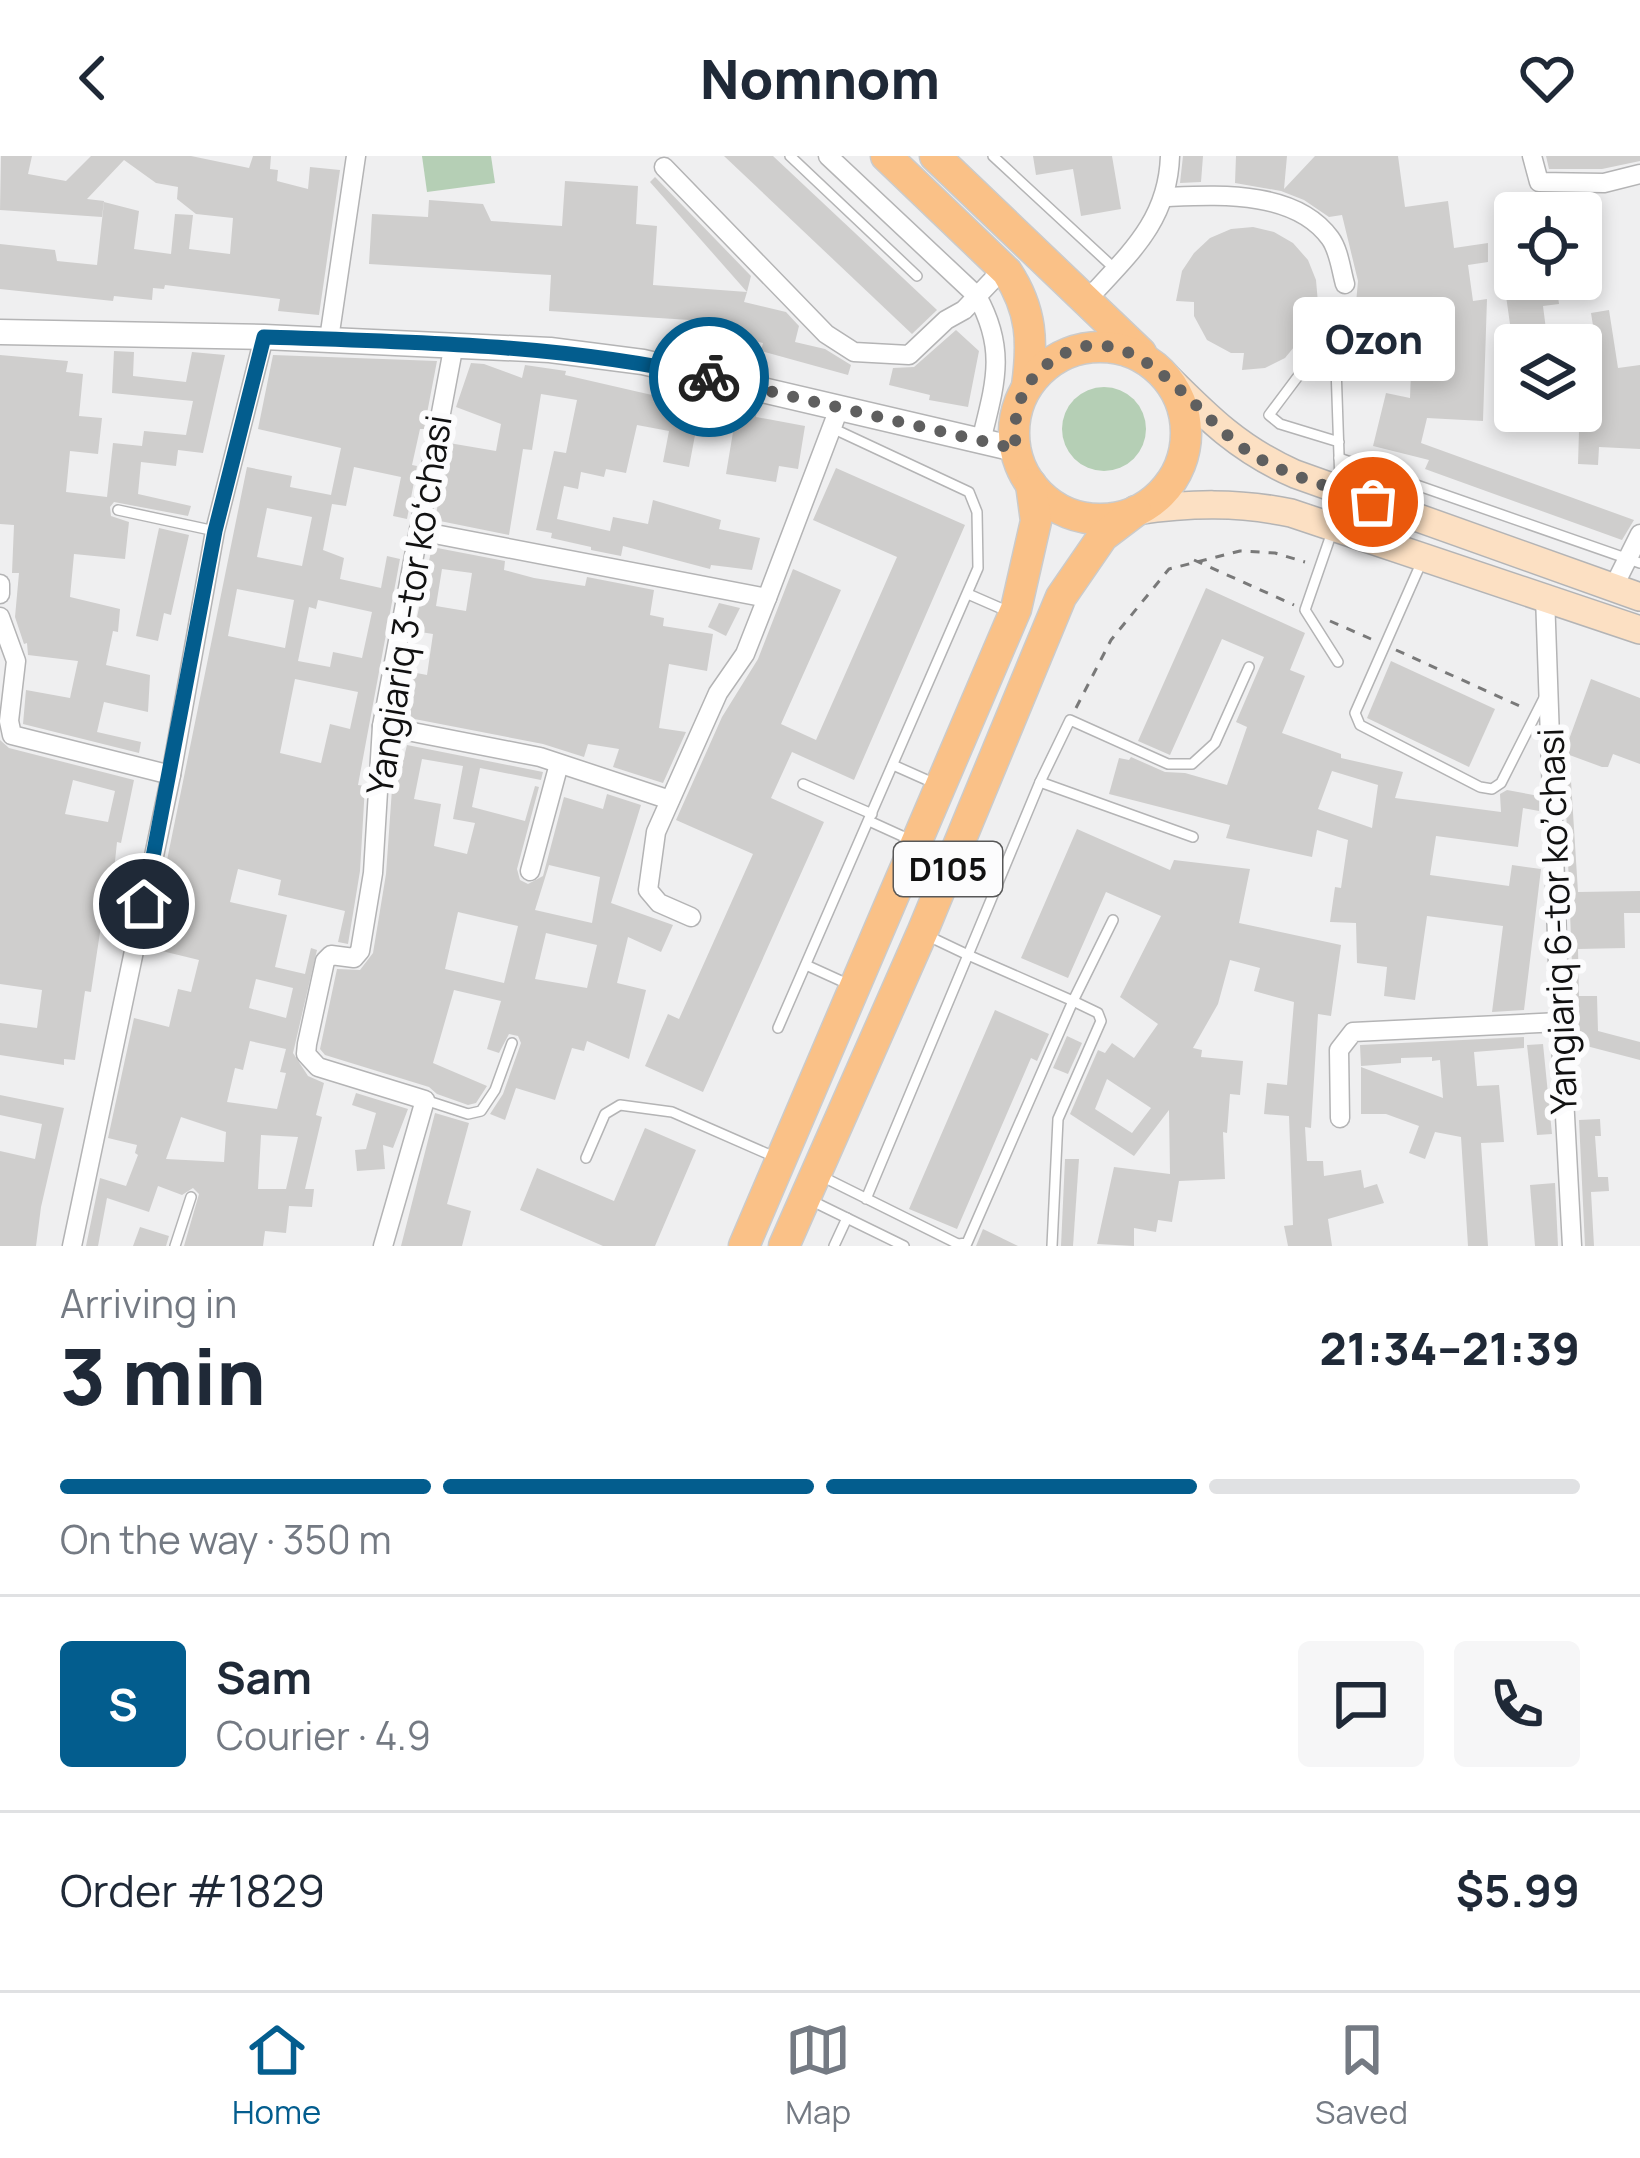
<!DOCTYPE html>
<html lang="en">
<head>
<meta charset="utf-8">
<style>
	body { margin:0; font-family:Manrope,sans-serif; background:#f6f6f7; color:#1f2937; height:100vh; display:flex; flex-direction:column; font-size:45px; white-space:nowrap }
	* { box-sizing:border-box; margin:0 }
	p { font-size:39px; color:#747a83 }
	.icon { flex:none; width:66px; height:66px; fill:none; stroke:currentColor; stroke-width:2; stroke-linecap:round; stroke-linejoin:round }
	.map { position:relative; height:1090px; overflow:hidden }
	.side { display:flex; flex-direction:column; background:#fff; flex:1 }
	.side>* { flex:none }
	.fabs { position:absolute; left:1494px; top:36px; display:grid; gap:24px }
	.fabs a { display:grid; place-items:center; width:108px; height:108px; border-radius:12px; background:#fff; box-shadow:0 6px 18px #0003; font-size:60px }
	.pin { position:absolute; display:grid; place-items:center; width:102px; height:102px; color:#fff; margin:-51px; border:6px solid #fff; border-radius:50%; box-shadow:0 3px 12px #0007 }
	.courier { position:absolute; display:grid; place-items:center; width:120px; height:120px; margin:-60px; border:9px solid #035d8e; border-radius:50%; background:#fff; color:#222; box-shadow:0 3px 15px #0007 }
	.bubble { position:absolute; height:84px; border-radius:12px; background:#fff; box-shadow:0 6px 18px #0003; font-size:39px; font-weight:800; line-height:84px; text-align:center }
	.headline em { font-style:normal; font-weight:800 }
	.headline div { display:flex; flex-direction:column-reverse }
	.headline { display:flex; align-items:center; justify-content:space-between; height:204px; padding:0 60px }
	h1 { font-size:78px; font-weight:800; line-height:90px }
	.bar { display:grid; grid-template-columns:repeat(4,1fr); gap:18px 12px; align-content:center; height:144px; padding:0 60px }
	.bar i { height:15px; border-radius:9px; background:#e0e1e3 }
	.bar .active { background:#035d8e }
	.bar p { grid-column:span 4 }
	.line { display:flex; align-items:center; gap:30px; padding:0 60px; border-top:3px solid #e0e1e3 }
	.line div { flex:1 }
	.round { display:grid; place-items:center; flex:none; width:126px; height:126px; border-radius:12px; background:#f6f6f7 }
	header { display:flex; justify-content:space-between; align-items:center; height:156px; padding:0 60px; background:#fff; font-size:54px; font-weight:800 }
	.menu { display:flex; justify-content:space-around; align-items:center; height:168px; border-top:3px solid #e0e1e3; background:#fff; font-size:33px; color:#747a83 }
	.menu a { display:grid; justify-items:center; gap:6px }
	.menu .active { color:#035d8e }
	.map>svg:first-child { display:block }
	.green { fill:#b5cfb5 }
	.building { fill:#cfcecd; fill-rule:evenodd }
	.lines { fill:none; stroke-linecap:round; stroke-linejoin:round }
	.service-casing { stroke:#b4b4b5; stroke-width:12 }
	.minor-casing { stroke:#b4b4b5; stroke-width:21 }
	.tertiary-casing { stroke:#b4b4b5; stroke-width:27 }
	.secondary-casing { stroke:#b4b4b5; stroke-width:30 }
	.primary-casing { stroke:#cbcbcb; stroke-width:33 }
	.path { stroke:#797979; stroke-width:3; stroke-dasharray:9 9; stroke-linecap:butt }
	.service { stroke:#fff; stroke-width:9 }
	.minor { stroke:#fff; stroke-width:18 }
	.tertiary { stroke:#fff; stroke-width:24 }
	.secondary { stroke:#fce0c3; stroke-width:27 }
	.primary { stroke:#fac187; stroke-width:30 }
	.done { stroke:#5f5f5f; stroke-width:12; stroke-dasharray:0 21.6 }
	.route { stroke:#035d8e; stroke-width:15 }
	.labels { text-anchor:middle; stroke-width:12; stroke-linejoin:round; paint-order:stroke }
	.shield { fill:#fcfcfd; stroke:#585858; stroke-width:3 }
	.shield-label { font-size:33px; font-weight:bold; fill:#111 }
	.street-label { font-size:36px; fill:#111; stroke:#fcfcfd }
</style>
</head>
<body>
<header><svg class="icon" aria-label="back" viewBox="0 0 24 24"><path d="M15 5l-7 7 7 7"/></svg>Nomnom<svg class="icon" aria-label="heart" viewBox="0 0 24 24"><path d="M12 20l-8-8c-3-5 5-10 8-4 3-6 11-1 8 4z"/></svg></header>
<div class="map">
<svg width="1640" height="1090" viewBox="0 0 1640 1090">
	<rect width="100%" height="100%" fill="#efeff0"/>
	<g class="green">
		<polygon points="422,0 491,0 495,27 427,36"/>
		<circle cx="1104" cy="273" r="42"/>
	</g>
	<g class="building">
		<polygon points="1,0 32,0 28,18 66,25 91,0 191,0 249,12 253,0 271,0 270,13 278,14 277,25 308,33 310,11 340,14 319,159 278,155 280,143 165,129 164,133 153,132 152,144 114,140 113,145 0,133 0,88 55,94 57,105 97,109 104,46 139,55 134,93 171,98 175,58 193,59 189,93 230,98 233,62 196,58 177,43 178,31 156,27 124,4 87,43 104,45 102,61 0,54"/>
		<polygon points="724,0 773,0 937,154 912,178"/>
		<polygon points="1033,0 1112,0 1121,53 1081,60 1073,13 1036,19"/>
		<polygon points="1183,0 1203,0 1201,26 1180,27"/>
		<polygon points="1236,0 1287,0 1284,33 1315,0 1398,0 1405,51 1448,45 1454,92 1488,87 1488,106 1468,109 1473,145 1487,143 1483,265 1427,262 1421,287 1634,364 1622,384 1425,313 1429,304 1373,290 1386,237 1410,242 1412,189 1373,195 1370,174 1363,175 1359,146 1356,147 1358,125 1342,59 1329,61 1304,44 1281,35 1235,27"/>
		<polygon points="1546,0 1640,0 1640,5 1602,13 1549,13"/>
		<polygon points="655,21 751,120 747,136 650,26"/>
		<polygon points="565,25 638,30 636,68 657,70 653,129 747,136 744,146 786,156 799,170 795,186 825,193 851,209 848,219 761,195 763,187 719,176 721,166 549,155 551,119 369,108 372,58 428,61 429,44 483,48 491,65 562,70"/>
		<polygon points="1253,71 1274,76 1293,87 1308,104 1316,124 1318,147 1313,168 1285,202 1265,212 1242,214 1244,197 1231,197 1207,184 1194,160 1194,146 1176,145 1182,115 1194,97 1210,82 1231,73"/>
		<polygon points="1515,84 1515,102 1501,104 1499,86"/>
		<polygon points="1557,133 1559,148 1543,150 1548,189 1513,189 1506,140"/>
		<polygon points="1609,154 1618,212 1640,209 1640,293 1599,291 1598,309 1578,308 1579,275 1591,275 1584,184 1595,182 1591,157"/>
		<polygon points="956,174 979,195 968,251 929,244 930,239 889,229 893,212 914,211"/>
		<polygon points="114,195 134,196 133,220 186,226 192,196 225,199 203,297 178,294 176,310 141,306 138,338 191,350 188,360 114,346 110,351 111,360 129,366 125,403 74,398 70,441 120,453 118,476 113,475 106,509 150,519 148,556 104,546 97,576 141,586 139,597 23,568 26,534 70,542 78,505 28,499 27,487 24,488 15,461 19,417 12,417 14,369 0,368 0,199 68,205 66,216 83,218 79,260 102,262 98,298 70,295 66,336 107,341 113,287 142,290 144,275 186,279 193,245 112,237"/>
		<path d="M273,199L437,205L424,273H420L412,309L417,310L407,363L393,360L401,321L354,311L346,350L332,348L323,394L344,402L340,423L381,432L387,400L400,403L358,629L365,630L360,715L348,788L338,786L345,755L278,739L281,724L238,713L230,746L287,759L275,811L305,818L311,792L317,794L293,897L308,920L324,927L316,959L322,961L305,1033H314L312,1051L289,1050L286,1077L265,1075L263,1090H184L199,1038L193,1032L182,1039L158,1030L149,1056L107,1042L98,1090H86L100,1022L126,1030L138,999L135,997L137,989L108,982L134,862L169,871L178,833L191,836L199,804L162,795L167,776L153,773L247,311L292,320L290,331L331,339L341,292L258,273ZM267,352L312,361L302,410L257,401ZM237,433L294,444L285,492L228,480ZM318,444L372,456L362,502L333,496L330,511L298,505L309,451L316,453ZM295,523L358,536L350,573L330,568L321,607L280,597ZM256,823L293,832L286,862L249,852ZM250,885L286,893L280,916L286,917L277,953L227,946L235,912L243,914ZM181,961L226,976L224,1006L166,1003ZM261,979L298,981L286,1033H258Z"/>
		<polygon points="471,207 484,208 522,222 525,209 566,215 565,219 652,239 655,226 692,239 757,251 756,261 805,270 798,313 779,310 776,326 726,318 735,264 699,258 689,311 663,306 669,275 637,269 626,317 606,313 604,321 581,316 578,333 564,330 557,363 610,375 613,361 648,368 653,344 721,364 719,373 760,382 752,414 711,409 710,413 623,390 621,400 591,394 591,391 551,382 552,377 536,374 554,295 566,297 577,244 541,238 532,294 523,293 509,379 435,364 449,287 496,295 501,268 456,251"/>
		<polygon points="836,312 965,369 854,624 792,596 771,642 824,666 703,936 645,910 668,858 679,863 753,698 676,664 722,561 758,503 793,413 841,434 781,568 816,584 897,401 813,364"/>
		<polygon points="159,372 189,379 171,459 164,457 158,485 136,480"/>
		<path d="M432,391L505,405L504,414L534,422L585,430L587,421L654,434L650,459L664,462L663,470L713,478L707,515L669,508L659,572L686,576L663,627L613,611L619,593L588,588L584,601L543,588L404,561L408,535L403,534L406,515L427,519L433,478L414,475ZM442,413L472,417L466,455L436,450Z"/>
		<path d="M1206,432L1305,477L1290,514L1305,520L1282,577L1341,598V602L1403,616L1395,642L1501,656L1500,638L1507,634L1539,640V655L1523,652L1518,691L1436,680L1430,719L1509,730L1512,709L1541,713L1524,854L1492,856L1503,770L1427,760L1415,844L1384,840L1387,811L1357,807L1356,767L1330,766L1335,731L1341,732L1348,684L1317,674L1312,701L1226,682L1230,669L1109,638L1119,602L1129,604L1131,601L1165,616L1185,617L1227,629L1247,571L1236,566L1264,501L1222,483L1170,599L1138,585ZM1332,615L1378,629L1372,672L1318,653Z"/>
		<polygon points="719,447 740,452 726,480 708,471"/>
		<polygon points="1391,505 1495,553 1469,611 1367,562"/>
		<polygon points="1591,523 1640,542 1640,608 1613,598 1608,611 1602,611 1564,597"/>
		<path d="M0,584L9,592L134,624L121,687L117,686L109,764L102,763L91,836L85,835L75,904L64,903V909L0,899V867L37,872L42,834L0,828ZM73,624L115,635L108,666L65,658Z"/>
		<path d="M407,589L543,616L541,624L480,612L472,651L525,665L535,630L539,631L517,713L520,724L528,728L543,720L564,641L603,653L607,638L641,649L611,747L673,769L661,796L628,781L617,827L646,834L629,903L587,885L584,895L572,892L555,944L516,932L505,964L490,958L503,938L521,887L518,880L509,878L499,897L487,893L501,845L454,834L433,907L487,930L476,947L468,949L437,938L429,931L325,899L320,893L337,813L360,814L373,797L386,718L392,633H396ZM422,603L463,610L453,663L475,667L467,698L434,690L441,648L414,643ZM549,709L600,721L592,767L535,754ZM458,756L518,770L504,827L445,813ZM546,777L597,789L587,832L535,823Z"/>
		<polygon points="1565,625 1571,625 1578,736 1640,735 1640,757 1624,757 1625,792 1578,793 1579,840 1597,840 1598,875 1640,886 1640,904 1575,887"/>
		<path d="M1077,673L1170,714L1174,704L1250,713L1239,767L1341,789L1331,860L1318,858L1311,972L1305,971L1307,1005H1323L1324,1020L1361,1014L1364,1032L1377,1028L1384,1047L1328,1063L1332,1090H1288L1284,1070L1293,1069L1289,960L1264,958L1267,927L1287,929L1294,846L1254,835L1260,812L1230,804L1218,848L1193,892L1202,894L1201,901L1243,905L1240,939L1230,938L1227,977L1223,976L1225,1023L1179,1025L1172,1066L1158,1064L1156,1076L1134,1072V1090L1097,1088L1114,1011L1170,1018L1169,954L1134,1000L1070,958L1098,894L1105,897L1112,887L1134,902L1158,868L1120,841L1161,760L1106,736L1068,822L1021,802ZM1107,923L1151,952L1132,977L1095,953Z"/>
		<polygon points="995,854 1049,878 1037,905 1031,902 957,1073 909,1053"/>
		<polygon points="1067,880 1082,887 1068,918 1053,912"/>
		<polygon points="1524,881 1524,892 1474,896 1477,930 1499,929 1504,986 1481,987 1488,1090 1468,1090 1461,981 1435,976 1425,1003 1409,997 1419,970 1386,958 1361,958 1361,911 1443,942 1440,904 1432,905 1432,901 1401,902 1401,907 1361,910 1360,889"/>
		<polygon points="1543,888 1552,978 1537,979 1527,889"/>
		<polygon points="356,937 408,953 393,992 383,989 385,1013 357,1015 355,994 366,993 376,957 352,949"/>
		<polygon points="0,939 64,952 41,1051 36,1090 0,1090 0,995 35,1003 42,968 0,959"/>
		<polygon points="435,957 469,967 447,1048 471,1055 462,1090 401,1090"/>
		<polygon points="1600,963 1601,980 1595,980 1598,1021 1608,1021 1609,1035 1591,1036 1594,1090 1585,1090 1579,964"/>
		<polygon points="645,972 696,994 655,1090 603,1090 520,1054 537,1012 614,1045"/>
		<polygon points="1065,1003 1079,1003 1073,1090 1061,1090"/>
		<polygon points="1555,1027 1558,1090 1535,1090 1530,1029"/>
		<polygon points="140,1071 169,1080 166,1090 133,1090"/>
		<polygon points="983,1073 1018,1090 976,1090"/>
	</g>
	<g class="lines">
		<defs>
			<g id="service">
				<polyline points="790,0 917,120"/>
				<polyline points="993,0 1115,113"/>
				<polyline points="1339,286 1280,268 1269,259 1314,199 1323,196 1333,200 1336,211 1340,328"/>
				<polyline points="1339,302 1640,407"/>
				<polyline points="118,354 215,375"/>
				<polyline points="1332,376 1305,454 1338,506"/>
				<polyline points="1422,405 1355,557 1360,569 1480,631 1492,633 1501,627 1544,542"/>
				<polyline points="968,438 1007,455"/>
				<polyline points="893,609 938,629"/>
				<polyline points="1040,626 1070,564 1168,608 1192,608 1215,587 1249,511"/>
				<polyline points="803,628 872,658"/>
				<polyline points="869,665 913,685"/>
				<polyline points="926,779 968,799 1040,626 1193,681"/>
				<polyline points="806,809 850,829"/>
				<polyline points="778,872 978,412 977,356 969,336 832,272"/>
				<polyline points="425,944 468,958 481,955 495,934 512,887"/>
				<polyline points="586,1002 605,958 620,949 672,956 777,1002"/>
				<polyline points="823,1021 958,1088 967,1087 1073,845 968,799 866,1043"/>
				<polyline points="810,1044 904,1090"/>
				<polyline points="175,1090 191,1041"/>
				<polyline points="834,1090 847,1062"/>
				<polyline points="1052,1090 1058,963 1101,865 1098,857 1073,845 1113,764"/>
			</g>
			<g id="minor">
				<path d="M828,0L977,140C1007,194 995,228 981,285"/>
				<polyline points="1532,0 1539,26 1604,27 1640,18"/>
				<polyline points="664,11 826,178 854,196 909,199 946,164 964,154 1003,113"/>
				<path d="M1166,41C1219,39 1295,34 1330,82C1339,94 1341,114 1345,128"/>
				<path d="M1087,144C1129,98 1168,65 1170,0"/>
				<polyline points="329,183 356,0"/>
				<polyline points="419,375 767,442 745,498 718,537 656,676 648,734 659,747 691,761"/>
				<polyline points="1613,432 1640,378"/>
				<polyline points="0,438 0,428"/>
				<polyline points="1545,440 1560,866 1572,1090"/>
				<polyline points="767,442 840,250"/>
				<polyline points="0,461 16,505 9,565 12,579 171,619"/>
				<polyline points="382,570 540,601 670,644"/>
				<polyline points="530,715 559,608"/>
				<polyline points="1340,962 1339,894 1353,876 1560,866"/>
				<polyline points="72,1090 171,619 215,375 264,181"/>
				<polyline points="383,1090 425,944 318,911 306,898 307,888 325,805 331,799 354,802 360,795 373,717 382,570 454,188"/>
			</g>
			<polyline id="tertiary" points="0,176 264,181 550,194 643,206 1015,293"/>
			<g id="secondary">
				<path d="M1163,217C1206,260 1238,293 1295,318L1640,441"/>
				<path d="M1136,355C1190,347 1238,346 1291,357L1640,474"/>
			</g>
			<g id="primary">
				<path d="M886,0L1007,116C1032,154 1033,186 1027,230"/>
				<polyline points="935,0 1141,197"/>
				<circle cx="1100" cy="277" r="86"/>
				<polyline points="744,1090 1016,453 1036,365 1031,328"/>
				<polyline points="784,1090 922,777 1061,441 1103,380 1136,355"/>
			</g>
		</defs>
		<use href="#service" class="service-casing"/>
		<use href="#minor" class="minor-casing"/>
		<use href="#tertiary" class="tertiary-casing"/>
		<use href="#secondary" class="secondary-casing"/>
		<use href="#primary" class="primary-casing"/>
		<g class="path">
			<polyline points="1194,404 1294,449"/>
			<polyline points="1330,465 1371,483"/>
			<polyline points="1396,494 1524,552"/>
			<polyline points="1076,552 1111,484 1169,413 1240,395 1275,397 1305,406"/>
		</g>
		<use href="#service" class="service"/>
		<use href="#minor" class="minor"/>
		<use href="#tertiary" class="tertiary"/>
		<use href="#secondary" class="secondary"/>
		<use href="#primary" class="primary"/>
	</g>
	<g class="lines">
		<path class="done" d="M709,221L1016,293C1012,262 1019,231 1045,210C1129,142 1191,260 1252,298C1288,321 1333,331 1373,346"/>
		<path class="route" d="M144,748L215,375L264,181C414,186 562,188 709,221"/>
	</g>
	<g class="labels">
		<rect class="shield" x="894" y="686" width="108" height="54" rx="9"/>
		<g class="shield-label">
			<text x="948" y="725">D105</text>
		</g>
		<g class="street-label">
			<text transform="translate(409 449) rotate(-81)" y="13">Yangiariq 3-tor koʻchasi</text>
			<text transform="translate(1557 765) rotate(-92)" y="13">Yangiаriq 6-tor koʼchasi</text>
		</g>
	</g>
</svg>
<div class="fabs">
<a><svg class="icon" aria-label="locate" viewBox="0 0 24 24"><circle cx="12" cy="12" r="6"/><path d="M12 2v4M12 18v4M2 12h4M18 12h4"/></svg></a>
<a><svg class="icon" aria-label="layers" viewBox="0 0 24 24"><path d="M12 4l9 5-9 5-9-5zM3 14l9 5 9-5"/></svg></a>
</div>
<div class="pin" style="left:1373px;top:346px;background:#ea580c"><svg class="icon" aria-label="bag" viewBox="0 0 24 24"><path d="M5 8h14l-1 12H6zM9 8a3 3 0 0 1 6 0"/></svg></div>
<div class="pin" style="left:144px;top:748px;background:#1f2937"><svg class="icon" aria-label="home" viewBox="0 0 24 24"><path d="M3 11l9-7 9 7M6 9v11h12V9"/></svg></div>
<div class="courier" style="left:709px;top:221px"><svg class="icon" aria-label="bike" viewBox="0 0 24 24"><circle cx="6" cy="16" r="4"/><circle cx="18" cy="16" r="4"/><path d="M6 16l4-8h5l3 8M10 8l3 8H6M13 5h3"/></svg></div>
<div class="bubble" style="left:1293px;top:141px;width:162px">Ozon</div>
</div>
<section class="side">
<div class="headline"><div><h1>3 min</h1><p>Arriving in</p></div><em>21:34–21:39</em></div>
<div class="bar"><i class="active"></i><i class="active"></i><i class="active"></i><i></i><p>On the way · 350 m</p></div>
<div class="line" style="height:216px"><b class="round" style="background:#035d8e;color:#fff">S</b><div><b>Sam</b><p>Courier · 4.9</p></div><a class="round"><svg class="icon" aria-label="chat" viewBox="0 0 24 24"><path d="M4 5h16v11H9l-5 4z"/></svg></a><a class="round"><svg class="icon" aria-label="phone" viewBox="0 0 24 24"><path d="M5 4h4l2 5-3 2q2 4 5 5l2-3 5 2v4C11 20 4 13 5 4z"/></svg></a></div>
<div class="line" style="height:156px"><div>Order #1829</div><b>$5.99</b></div>
</section>
<nav class="menu">
<a class="active"><svg class="icon" aria-label="home" viewBox="0 0 24 24"><path d="M3 11l9-7 9 7M6 9v11h12V9"/></svg>Home</a>
<a><svg class="icon" aria-label="map" viewBox="0 0 24 24"><path d="M3 6l6-2 6 2 6-2v14l-6 2-6-2-6 2zM9 4v14M15 6v14"/></svg>Map</a>
<a><svg class="icon" aria-label="saved" viewBox="0 0 24 24"><path d="M7 4h10v16l-5-4-5 4z"/></svg>Saved</a>
</nav>
</body>
</html>
